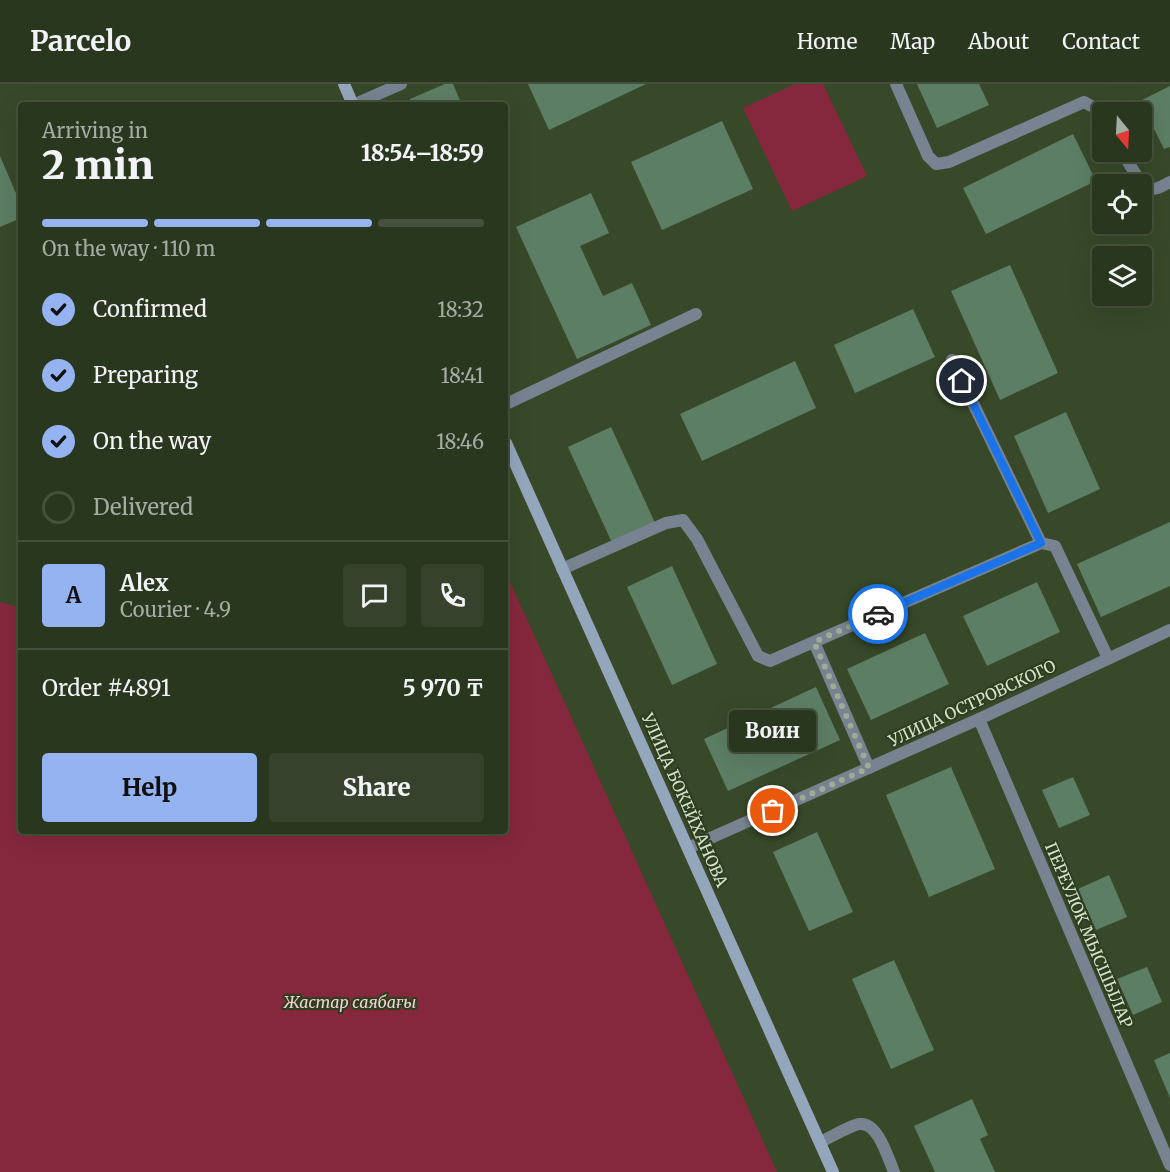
<!DOCTYPE html>
<html lang="en">
<head>
<meta charset="utf-8">
<style>
	body { margin:0; font-family:Merriweather,serif; background:#36422c; color:#f1f3f6; height:100vh; display:flex; flex-direction:column; font-size:22px; white-space:nowrap }
	* { box-sizing:border-box; margin:0 }
	p { font-size:20px; color:#a5aca4 }
	.icon { flex:none; width:33px; height:33px; fill:none; stroke:currentColor; stroke-width:2; stroke-linecap:round; stroke-linejoin:round }
	.map { position:relative; flex:1; overflow:hidden }
	.side { position:absolute; left:18px; top:18px; width:490px; height:732px; display:flex; flex-direction:column; background:#2a371f; border-radius:6px; box-shadow:0 6px 24px #0002,0 0 0 2px #46513d }
	.side>* { flex:none }
	.needle { width:39px; rotate:162deg }
	.fabs { position:absolute; left:1092px; top:18px; display:grid; gap:12px }
	.fabs a { display:grid; place-items:center; width:60px; height:60px; border-radius:6px; background:#2a371f; box-shadow:0 6px 24px #0002,0 0 0 2px #46513d; font-size:30px }
	.pin { position:absolute; display:grid; place-items:center; width:51px; height:51px; color:#fff; margin:-26px; border:3px solid #fff; border-radius:50%; box-shadow:0 2px 6px #0007 }
	.courier { position:absolute; display:grid; place-items:center; width:60px; height:60px; margin:-30px; border:4px solid #1a73e8; border-radius:50%; background:#fff; color:#222; box-shadow:0 2px 8px #0007 }
	.bubble { position:absolute; height:42px; border-radius:6px; background:#2a371f; box-shadow:0 6px 24px #0002,0 0 0 2px #46513d; font-size:20px; font-weight:800; line-height:42px; text-align:center }
	.headline em { font-style:normal; font-weight:800 }
	.headline div { display:flex; flex-direction:column-reverse }
	.headline { display:flex; align-items:center; justify-content:space-between; height:102px; padding:0 24px }
	h1 { font-size:39px; font-weight:800; line-height:45px }
	.bar { display:grid; grid-template-columns:repeat(4,1fr); gap:9px 6px; align-content:center; height:72px; padding:0 24px }
	.bar i { height:8px; border-radius:4px; background:#46513d }
	.bar .selected { background:#95b2f1 }
	.bar p { grid-column:span 4 }
	.line { display:flex; align-items:center; gap:15px; padding:0 24px; border-top:2px solid #46513d }
	.line div { flex:1 }
	.round { display:grid; place-items:center; flex:none; width:63px; height:63px; border-radius:6px; background:#36422c }
	ol { padding:0 24px; list-style:none }
	li { display:flex; align-items:center; gap:18px; height:66px }
	li p { margin-inline-start:auto }
	li .icon { padding:6px; border-radius:50%; background:#95b2f1; color:#111; stroke-width:4 }
	li:last-child { color:#a5aca4 }
	li i { width:33px; height:33px; border:3px solid #46513d; border-radius:50% }
	.button { display:flex; gap:12px; margin-top:auto; padding:12px 24px }
	.button a { flex:1; height:69px; border-radius:6px; background:#95b2f1; color:#111; font-size:24px; font-weight:800; line-height:69px; text-align:center }
	.button a+a { background:#36422c; color:#f1f3f6 }
	header { display:flex; align-items:center; gap:36px; box-sizing:border-box; height:84px; padding:0 30px; background:#2a371f; border-bottom:2px solid #46513d }
	header strong { font-size:28px }
	nav { display:flex; gap:33px; margin-inline-start:auto; font-size:21px }
	.map>svg:first-child { display:block }
	.green { fill:#86283d }
	.building { fill:#5c7e64 }
	.lines { fill:none; stroke-linecap:round; stroke-linejoin:round }
	.lane { stroke:#778391; stroke-width:12 }
	.street { stroke:#778391; stroke-width:12 }
	.secondary { stroke:#93a6bc; stroke-width:12 }
	.done { stroke:#9fac95; stroke-width:6; stroke-dasharray:0 10.8 }
	.route { stroke:#1a73e8; stroke-width:8 }
	.labels { text-anchor:middle; stroke-width:4.5; stroke-linejoin:round; paint-order:stroke }
	.street-label { font-size:16px; fill:#d7e2cf; stroke:#2e3f1f }
	.park-label { font-size:16px; font-style:italic; fill:#f3d1d4; stroke:#2e3f1f }
</style>
</head>
<body>
<header>
<strong>Parcelo</strong>
<nav><a>Home</a><a>Map</a><a>About</a><a>Contact</a></nav>
</header>
<div class="map">
<svg width="1170" height="1088" viewBox="0 0 1170 1088">
	<rect width="100%" height="100%" fill="#384929"/>
	<g class="green">
		<polygon points="795,0 823,0 867,92 792,127 743,24"/>
		<polygon points="506,489 777,1088 0,1088 0,518 21,524 21,747 506,747"/>
	</g>
	<g class="building">
		<polygon points="445,0 453,0 462,21 412,21 410,15"/>
		<polygon points="528,0 646,0 549,46"/>
		<polygon points="917,0 979,0 989,21 937,44"/>
		<polygon points="1170,2 1170,63 1164,65 1140,17"/>
		<polygon points="722,37 753,105 662,146 631,78"/>
		<polygon points="1073,50 1096,97 986,150 963,104"/>
		<polygon points="0,72 21,121 21,134 0,143"/>
		<polygon points="591,109 609,149 580,162 603,212 632,199 651,241 577,275 516,143"/>
		<polygon points="1010,181 1058,289 1000,316 951,207"/>
		<polygon points="913,225 935,273 855,309 834,261"/>
		<polygon points="795,277 816,324 702,377 680,330"/>
		<polygon points="1066,328 1100,405 1048,429 1014,352"/>
		<polygon points="611,343 656,441 613,461 568,363"/>
		<polygon points="1170,438 1170,502 1101,533 1077,480"/>
		<polygon points="672,482 717,580 672,601 627,503"/>
		<polygon points="1037,498 1060,548 987,582 963,532"/>
		<polygon points="925,549 949,600 871,636 847,585"/>
		<polygon points="816,603 840,656 728,707 704,655"/>
		<polygon points="951,683 995,785 929,813 886,711"/>
		<polygon points="1073,693 1090,731 1059,744 1042,706"/>
		<polygon points="817,748 853,828 809,847 773,768"/>
		<polygon points="1109,791 1127,833 1096,846 1078,805"/>
		<polygon points="894,876 934,966 891,985 852,895"/>
		<polygon points="1147,883 1162,918 1133,931 1117,895"/>
		<polygon points="1170,969 1170,1014 1154,976"/>
		<polygon points="972,1015 988,1051 980,1055 995,1088 935,1088 914,1042"/>
	</g>
	<g class="lines">
		<g class="lane">
			<polyline points="896,0 928,72 936,80 949,78 1084,18 1097,25 1102,35"/>
			<polyline points="353,21 401,0"/>
			<path d="M1122,68L1144,104C1155,107 1161,103 1170,98"/>
			<polyline points="952,276 1041,459"/>
			<polyline points="506,320 696,230"/>
			<polyline points="562,485 666,439 683,436 697,455 758,572 770,577 1041,459 1055,462 1108,574"/>
			<polyline points="814,558 869,684"/>
			<polyline points="979,635 1170,1081"/>
			<path d="M820,1058C830,1054 850,1041 860,1040C878,1038 888,1074 894,1088"/>
		</g>
		<polyline class="street" points="688,764 979,635 1170,546"/>
		<g class="secondary">
			<polyline points="344,0 353,21"/>
			<polyline points="506,359 833,1088"/>
		</g>
	</g>
	<g class="lines">
		<polyline class="done" points="773,727 869,684 814,558 878,530"/>
		<polyline class="route" points="878,530 1041,459 962,297"/>
	</g>
	<g class="labels">
		<g class="street-label">
			<text transform="translate(972 619) rotate(-25)" y="6">УЛИЦА ОСТРОВСКОГО</text>
			<text transform="translate(685 716) rotate(66)" y="6">УЛИЦА БОКЕЙХАНОВА</text>
			<text transform="translate(1089 851) rotate(67)" y="6">ПЕРЕУЛОК МЫСШЫЛАР</text>
		</g>
		<g class="park-label">
			<text x="350" y="924">Жастар саябағы</text>
		</g>
	</g>
</svg>
<div class="fabs">
<a><svg class="needle" viewBox="-14 -14 28 28"><path d="M0-13l5 13h-10z" fill="#e53935"/><path d="M0 13l5-13h-10z" fill="#a5aca4"/></svg></a>
<a><svg class="icon" aria-label="locate" viewBox="0 0 24 24"><circle cx="12" cy="12" r="6"/><path d="M12 2v4M12 18v4M2 12h4M18 12h4"/></svg></a>
<a><svg class="icon" aria-label="layers" viewBox="0 0 24 24"><path d="M12 4l9 5-9 5-9-5zM3 14l9 5 9-5"/></svg></a>
</div>
<div class="pin" style="left:773px;top:727px;background:#ea580c"><svg class="icon" aria-label="bag" viewBox="0 0 24 24"><path d="M5 8h14l-1 12H6zM9 8a3 3 0 0 1 6 0"/></svg></div>
<div class="pin" style="left:962px;top:297px;background:#1f2937"><svg class="icon" aria-label="home" viewBox="0 0 24 24"><path d="M3 11l9-7 9 7M6 9v11h12V9"/></svg></div>
<div class="courier" style="left:878px;top:530px"><svg class="icon" aria-label="car" viewBox="0 0 24 24"><path d="M5 17H2v-5l4-1 3-4h7l3 4 3 1v5h-3M9 17h6M6 11h13"/><circle cx="7" cy="17" r="2"/><circle cx="17" cy="17" r="2"/></svg></div>
<div class="bubble" style="left:729px;top:626px;width:87px">Воин</div>
<section class="side">
<div class="headline"><div><h1>2 min</h1><p>Arriving in</p></div><em>18:54–18:59</em></div>
<div class="bar"><i class="selected"></i><i class="selected"></i><i class="selected"></i><i></i><p>On the way · 110 m</p></div>
<ol>
<li><svg class="icon" aria-label="check" viewBox="0 0 24 24"><path d="M5 12l5 5 9-10"/></svg>Confirmed<p>18:32</p></li>
<li><svg class="icon" aria-label="check" viewBox="0 0 24 24"><path d="M5 12l5 5 9-10"/></svg>Preparing<p>18:41</p></li>
<li><svg class="icon" aria-label="check" viewBox="0 0 24 24"><path d="M5 12l5 5 9-10"/></svg>On the way<p>18:46</p></li>
<li><i></i>Delivered</li>
</ol>
<div class="line" style="height:108px"><b class="round" style="background:#95b2f1;color:#111">A</b><div><b>Alex</b><p>Courier · 4.9</p></div><a class="round"><svg class="icon" aria-label="chat" viewBox="0 0 24 24"><path d="M4 5h16v11H9l-5 4z"/></svg></a><a class="round"><svg class="icon" aria-label="phone" viewBox="0 0 24 24"><path d="M5 4h4l2 5-3 2q2 4 5 5l2-3 5 2v4C11 20 4 13 5 4z"/></svg></a></div>
<div class="line" style="height:78px"><div>Order #4891</div><b>5 970 ₸</b></div>
<div class="button"><a>Help</a><a>Share</a></div>
</section>
</div>
</body>
</html>
